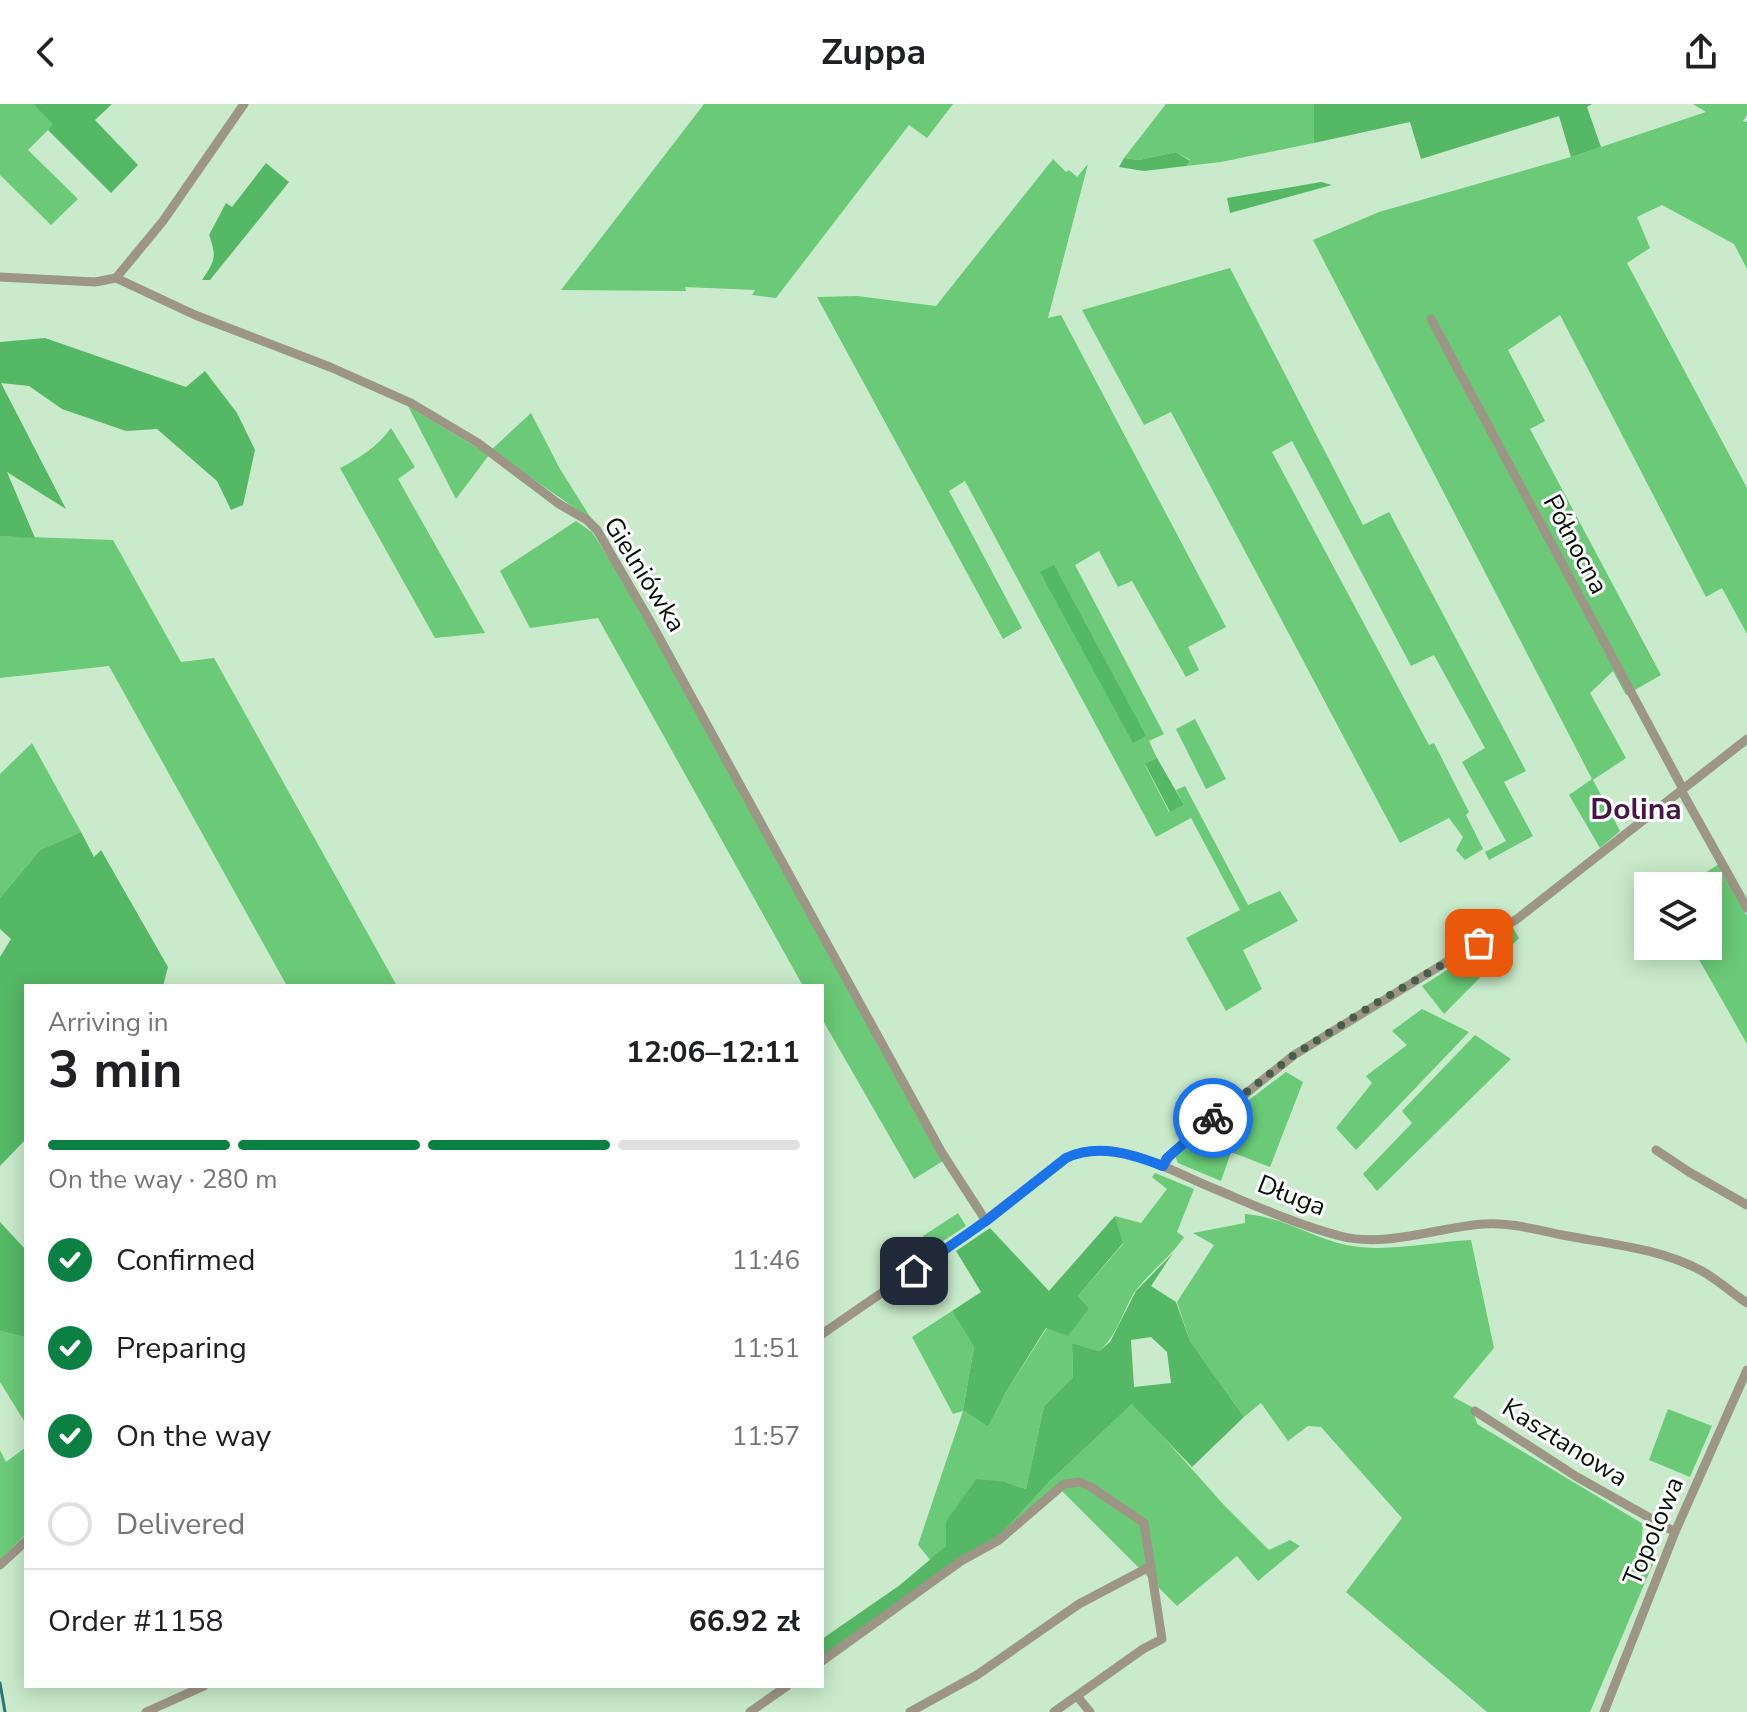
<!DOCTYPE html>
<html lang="en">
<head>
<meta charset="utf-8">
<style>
	body { margin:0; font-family:"Nunito Sans",sans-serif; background:#f6f6f6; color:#202124; height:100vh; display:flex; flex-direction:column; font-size:30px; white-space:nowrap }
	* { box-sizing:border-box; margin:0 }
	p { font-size:26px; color:#757577 }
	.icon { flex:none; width:44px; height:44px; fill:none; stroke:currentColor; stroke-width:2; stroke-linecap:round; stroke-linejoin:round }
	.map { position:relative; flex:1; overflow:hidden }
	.side { position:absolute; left:24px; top:880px; width:800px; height:704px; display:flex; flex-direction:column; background:#fff; border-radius:0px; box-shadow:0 4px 20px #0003 }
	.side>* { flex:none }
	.buttons { position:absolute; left:1634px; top:768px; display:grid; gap:16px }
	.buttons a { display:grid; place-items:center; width:88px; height:88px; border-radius:0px; background:#fff; box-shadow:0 4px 20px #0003; font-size:40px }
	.pin { position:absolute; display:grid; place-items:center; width:68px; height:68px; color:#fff; margin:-34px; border-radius:16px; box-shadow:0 4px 12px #0006 }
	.courier { position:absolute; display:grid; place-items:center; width:80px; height:80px; margin:-40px; border:6px solid #1a73e8; border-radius:50%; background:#fff; color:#222; box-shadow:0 2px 10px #0007 }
	.head em { font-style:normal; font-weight:700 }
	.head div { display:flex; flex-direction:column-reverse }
	.head { display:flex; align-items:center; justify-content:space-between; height:136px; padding:0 24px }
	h1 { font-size:52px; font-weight:700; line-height:60px }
	.bar { display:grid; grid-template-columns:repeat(4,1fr); gap:12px 8px; align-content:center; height:96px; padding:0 24px }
	.bar i { height:10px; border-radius:6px; background:#e0e0e0 }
	.bar .selected { background:#0b8043 }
	.bar p { grid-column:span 4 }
	.line { display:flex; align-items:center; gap:20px; padding:0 24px; border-top:2px solid #e0e0e0 }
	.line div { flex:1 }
	ol { padding:0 24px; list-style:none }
	li { display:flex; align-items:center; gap:24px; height:88px }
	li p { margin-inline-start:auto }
	li .icon { padding:8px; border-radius:50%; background:#0b8043; color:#fff; stroke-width:4 }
	li:last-child { color:#757577 }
	li i { width:44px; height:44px; border:4px solid #e0e0e0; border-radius:50% }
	header { display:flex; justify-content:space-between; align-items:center; height:104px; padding:0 24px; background:#fff; font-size:36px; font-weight:700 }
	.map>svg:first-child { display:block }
	.green { fill:#6aca77 }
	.forest { fill:#55b865; fill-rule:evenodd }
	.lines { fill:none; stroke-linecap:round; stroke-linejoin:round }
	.stream { stroke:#2d7479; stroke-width:3 }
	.minor { stroke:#9d9686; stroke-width:9 }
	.done { stroke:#4a5d4c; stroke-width:8; stroke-dasharray:0 14.4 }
	.route { stroke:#1a73e8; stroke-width:10 }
	.labels { text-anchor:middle; stroke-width:6; stroke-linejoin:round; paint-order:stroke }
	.street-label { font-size:26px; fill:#061107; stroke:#fff }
	.quarter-label { font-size:30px; font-weight:bold; fill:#451546; stroke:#fff }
</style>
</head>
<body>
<header><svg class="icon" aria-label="back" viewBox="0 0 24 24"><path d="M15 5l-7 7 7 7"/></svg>Zuppa<svg class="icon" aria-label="share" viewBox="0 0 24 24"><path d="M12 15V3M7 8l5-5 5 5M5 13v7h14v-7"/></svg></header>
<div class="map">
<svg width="1747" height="1608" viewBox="0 0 1747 1608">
	<rect width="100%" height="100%" fill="#c9ebcb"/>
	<g class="green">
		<polygon points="0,0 33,0 54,20 28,46 78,95 51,121 0,71"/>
		<polygon points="704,0 953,0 927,34 909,21 776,194 752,191 755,186 685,183 686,187 561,186"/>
		<polygon points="1166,0 1314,0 1314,39 1221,58 1186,62 1190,56 1176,48 1139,56 1124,54"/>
		<polygon points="1693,0 1747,0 1747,11 1743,17 1747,18 1747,165 1734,140 1662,101 1637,113 1650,144 1627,159 1747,384 1747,530 1722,484 1706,493 1560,211 1508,246 1545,317 1530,325 1661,571 1626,591 1613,567 1590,589 1626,654 1593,676 1620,727 1600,744 1569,691 1592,675 1313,136 1379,108 1571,53 1706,8"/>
		<polygon points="1053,55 1066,68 1069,66 1077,73 1088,60 1048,214 1061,211 1226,523 1188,543 1199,566 1186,573 1132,477 1118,483 1099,447 1075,461 1164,630 1149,637 1157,654 1145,661 1169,708 1184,701 1176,686 1185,682 1248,801 1280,787 1298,817 1243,846 1262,885 1226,907 1186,834 1240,806 1191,714 1156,733 965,377 949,387 1022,524 1003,535 817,193 857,192 936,202"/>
		<polygon points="1230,164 1363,421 1389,408 1526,667 1504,678 1533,732 1489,756 1485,748 1506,737 1462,658 1485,644 1434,551 1411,562 1292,337 1272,348 1429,641 1434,639 1469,708 1466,711 1483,745 1465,756 1456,746 1463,733 1449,714 1400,739 1171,308 1144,321 1082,206"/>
		<polygon points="408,302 489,351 456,395"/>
		<polygon points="531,309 560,365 592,416 491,346"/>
		<path d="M391,324L415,363L398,375L485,529L435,534L340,364C360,354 378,342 391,324Z"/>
		<polygon points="576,417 592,428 643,509 943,1057 914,1075 822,915 822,882 803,882 598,514 530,524 500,467"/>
		<polygon points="0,432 113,436 181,558 214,554 397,882 287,882 109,562 0,574"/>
		<polygon points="1195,615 1226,675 1206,685 1176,625"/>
		<polygon points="32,639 81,728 40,746 0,794 0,670"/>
		<polygon points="1719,760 1747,812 1747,940 1693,845 1708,842 1708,836 1722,827 1708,802 1708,782 1697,782 1694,776"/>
		<polygon points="1513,824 1519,834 1444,910 1422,882"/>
		<polygon points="1422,905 1469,928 1356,1046 1336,1024 1372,979 1366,972 1407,941 1392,927"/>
		<polygon points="1475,931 1511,955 1377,1087 1363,1070 1412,1019 1402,1007"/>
		<polygon points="1286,968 1303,978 1270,1063 1231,1048 1221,1077 1178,1059 1175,1052"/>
		<path d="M1155,1069L1194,1085L1177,1128L1184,1133C1170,1154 1148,1169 1134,1189C1122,1209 1117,1232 1099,1247L1072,1239L1073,1273L1044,1302L1026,1385L1005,1378L946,1418V1442L931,1457L918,1441L963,1307L953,1310L912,1233L952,1207L974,1243L963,1306L988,1323L1006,1288L1047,1224L1089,1204L1078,1192L1123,1140L1115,1112L1141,1119L1167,1085L1152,1073Z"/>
		<polygon points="958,1109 966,1122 931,1145 923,1132"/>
		<path d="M1245,1110C1281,1112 1312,1134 1346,1141C1386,1149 1430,1138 1471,1136L1494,1244L1453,1293L1472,1303L1477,1320L1643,1420L1641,1442L1655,1455L1590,1608H1487L1346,1488L1402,1414L1321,1323L1308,1322L1288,1337L1261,1299L1244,1313L1190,1237L1177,1198L1214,1141L1193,1129L1245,1119Z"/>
		<polygon points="0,1227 26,1233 26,1320 0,1278"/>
		<polygon points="1133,1299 1223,1400 1269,1446 1290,1436 1300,1442 1258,1477 1237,1452 1177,1502 1062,1387 1001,1430 1049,1378"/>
		<polygon points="1668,1305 1712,1322 1690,1373 1649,1356"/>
		<polygon points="26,1343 26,1430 0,1456 0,1346 6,1358"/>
	</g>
	<g class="forest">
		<polygon points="33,0 112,0 95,16 138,61 111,89 48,26 53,20"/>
		<polygon points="1314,0 1592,0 1587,3 1601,43 1571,53 1559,12 1421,55 1410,18 1314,39"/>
		<polygon points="1176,48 1190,57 1186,62 1144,67 1119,63 1124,54 1139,56"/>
		<path d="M266,59L289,78L210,176H202C215,157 217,153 209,131L226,99L232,103Z"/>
		<polygon points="1321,78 1332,81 1230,109 1227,94"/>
		<polygon points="45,234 186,283 205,267 237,309 255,346 243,401 231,406 217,377 157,325 126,327 62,305 29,282 1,279 66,405 7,368 35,434 0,432 0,238"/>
		<polygon points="1054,461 1146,632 1133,639 1040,468"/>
		<polygon points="1157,654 1184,701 1170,708 1145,660"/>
		<polygon points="81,728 94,753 101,746 168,863 163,882 26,882 26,1035 0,1062 0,853 11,835 0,825 0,794 40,746"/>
		<polygon points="1115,1112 1123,1139 1078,1192 1089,1204 1068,1232 1046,1224 1006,1288 988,1323 963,1306 974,1243 952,1207 981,1188 956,1147 990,1124 1049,1187"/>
		<polygon points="0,1118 26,1146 26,1233 0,1227"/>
		<path d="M1173,1149L1151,1182L1176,1198L1190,1237L1244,1313L1192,1363L1132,1300L1049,1378L1001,1430L822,1557V1535L900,1481L946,1442V1418L976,1375L1005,1378L1026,1385L1044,1302L1073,1273L1072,1239L1099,1247L1110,1238L1136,1187ZM1151,1233L1167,1248L1171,1279L1134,1283L1131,1236Z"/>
	</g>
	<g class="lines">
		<polyline class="stream" points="0,1579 5,1608"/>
		<g class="minor">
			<polyline points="0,173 95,178 116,174"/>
			<polyline points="116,174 195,211 330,263 411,299 478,339 559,400 587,416 597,426 650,517 942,1049 986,1117"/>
			<polyline points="116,174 163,117 244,0"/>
			<polyline points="1431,215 1683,685"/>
			<polyline points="1681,686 1747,804"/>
			<polyline points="1656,1046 1689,1068 1747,1101"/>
			<polyline points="1163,1062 1174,1047 1294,951 1517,815 1747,635"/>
			<path d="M822,1230L970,1128L1066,1054C1115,1031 1170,1067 1215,1085C1256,1102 1298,1121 1340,1132C1386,1144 1438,1123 1484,1120C1510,1118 1537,1126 1562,1131C1609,1140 1659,1144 1702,1167C1718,1176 1732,1189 1747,1199"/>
			<polyline points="1475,1307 1577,1373 1675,1428"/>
			<polyline points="0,1461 26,1437"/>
			<polyline points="822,1557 961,1457 999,1436 1064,1380 1080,1378 1091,1383 1144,1419 1162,1535 1143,1545 1054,1608"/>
			<polyline points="1077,1592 1090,1608"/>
			<polyline points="146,1608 204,1582"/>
			<polyline points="750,1608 787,1582"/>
			<polyline points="910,1608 977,1571 1079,1500 1151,1462"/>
			<polyline points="1604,1608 1675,1428 1747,1266"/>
		</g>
	</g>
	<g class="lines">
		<polyline class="done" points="1213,1014 1294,951 1373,901 1479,839"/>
		<path class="route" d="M914,1167L986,1117L1066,1054C1097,1039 1132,1050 1163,1062L1167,1054L1213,1014"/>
	</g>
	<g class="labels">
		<g class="street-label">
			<text transform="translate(1576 440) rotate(62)" y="9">Północna</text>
			<text transform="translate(645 470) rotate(58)" y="9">Gielniówka</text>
			<text transform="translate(1292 1091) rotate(21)" y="9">Długa</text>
			<text transform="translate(1565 1338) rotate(32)" y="9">Kasztanowa</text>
			<text transform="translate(1653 1427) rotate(-67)" y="9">Topolowa</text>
		</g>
		<g class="quarter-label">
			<text x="1636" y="715">Dolina</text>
		</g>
	</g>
</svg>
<div class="buttons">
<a><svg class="icon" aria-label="layers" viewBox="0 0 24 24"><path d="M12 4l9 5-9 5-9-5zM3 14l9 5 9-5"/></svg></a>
</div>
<div class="pin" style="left:1479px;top:839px;background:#ea580c"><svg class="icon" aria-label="bag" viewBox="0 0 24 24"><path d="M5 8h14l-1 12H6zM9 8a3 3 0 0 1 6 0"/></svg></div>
<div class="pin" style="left:914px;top:1167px;background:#1f2937"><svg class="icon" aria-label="home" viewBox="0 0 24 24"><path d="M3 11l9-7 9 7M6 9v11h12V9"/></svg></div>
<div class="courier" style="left:1213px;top:1014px"><svg class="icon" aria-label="bike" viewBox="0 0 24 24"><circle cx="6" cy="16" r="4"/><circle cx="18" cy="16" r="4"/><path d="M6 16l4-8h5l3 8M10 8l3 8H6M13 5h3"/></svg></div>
<section class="side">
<div class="head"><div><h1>3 min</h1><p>Arriving in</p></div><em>12:06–12:11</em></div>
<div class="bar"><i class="selected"></i><i class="selected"></i><i class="selected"></i><i></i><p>On the way · 280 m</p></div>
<ol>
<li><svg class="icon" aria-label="check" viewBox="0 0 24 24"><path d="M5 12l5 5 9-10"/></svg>Confirmed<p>11:46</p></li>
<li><svg class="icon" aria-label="check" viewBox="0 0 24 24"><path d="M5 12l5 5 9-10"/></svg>Preparing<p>11:51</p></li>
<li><svg class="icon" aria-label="check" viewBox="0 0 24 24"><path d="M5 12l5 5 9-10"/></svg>On the way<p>11:57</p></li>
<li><i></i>Delivered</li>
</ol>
<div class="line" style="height:104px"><div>Order #1158</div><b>66.92 zł</b></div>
</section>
</div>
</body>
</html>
